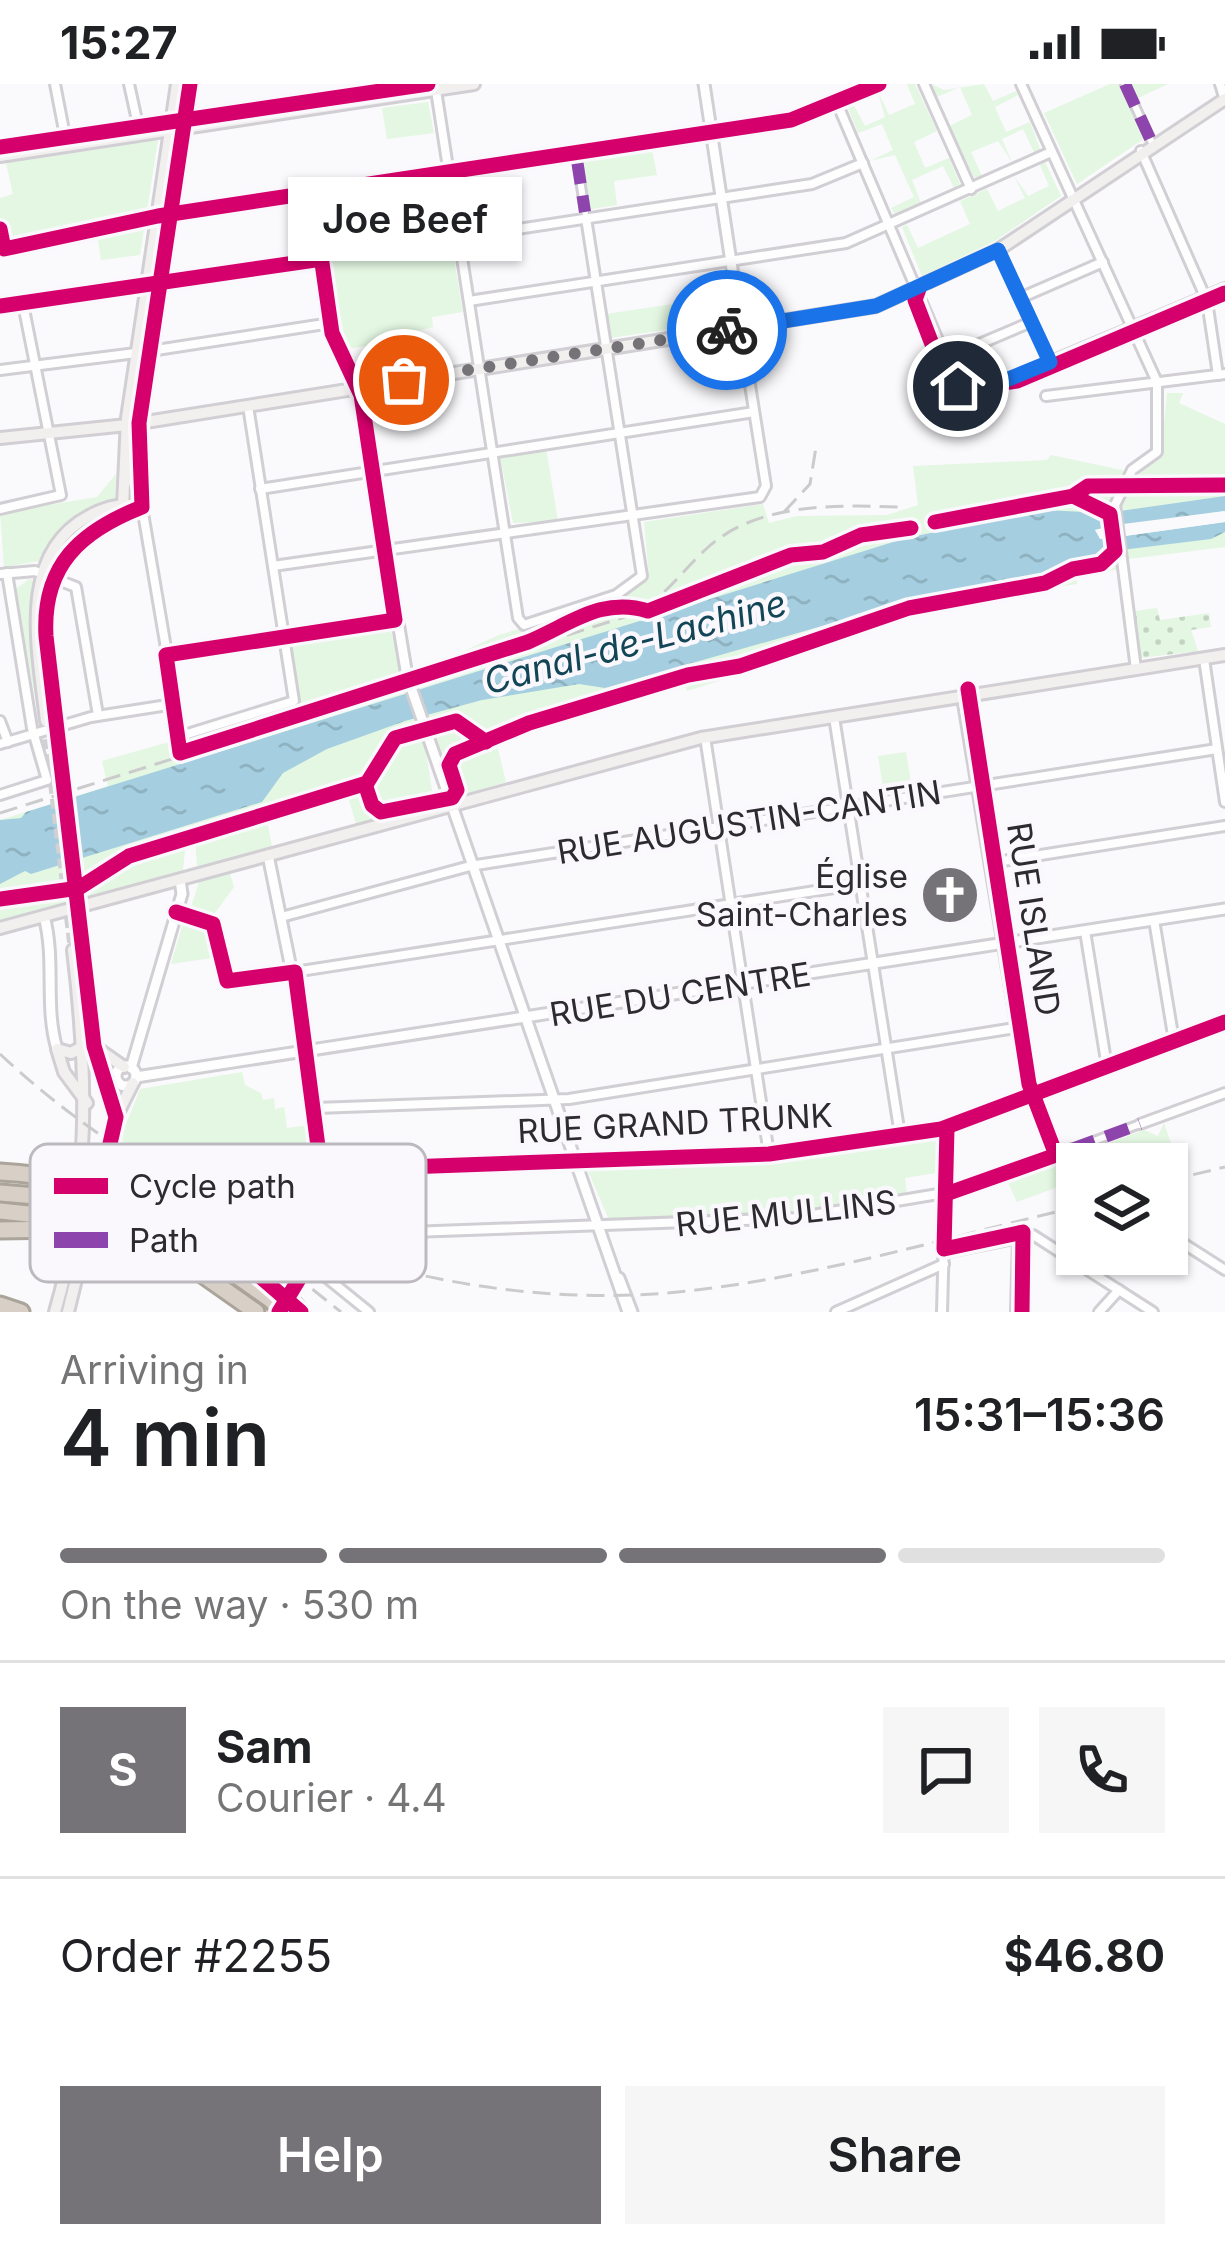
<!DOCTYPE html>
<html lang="en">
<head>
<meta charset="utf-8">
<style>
	body { margin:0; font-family:Inter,sans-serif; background:#f6f6f6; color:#202124; height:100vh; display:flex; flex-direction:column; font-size:45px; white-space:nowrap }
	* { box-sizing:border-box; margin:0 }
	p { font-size:39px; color:#757577 }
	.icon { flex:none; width:66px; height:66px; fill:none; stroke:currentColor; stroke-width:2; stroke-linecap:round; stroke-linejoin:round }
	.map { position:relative; height:1228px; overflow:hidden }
	.sheet { display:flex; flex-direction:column; background:#fff; flex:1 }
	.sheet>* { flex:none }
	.buttons { position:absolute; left:1056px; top:1059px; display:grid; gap:24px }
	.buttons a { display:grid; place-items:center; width:132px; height:132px; border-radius:0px; background:#fff; box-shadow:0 3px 9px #0004; font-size:60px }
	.pin { position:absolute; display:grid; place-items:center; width:102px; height:102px; color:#fff; margin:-51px; border:6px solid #fff; border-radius:50%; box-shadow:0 3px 12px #0007 }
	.courier { position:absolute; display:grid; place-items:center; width:120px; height:120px; margin:-60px; border:9px solid #1a73e8; border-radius:50%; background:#fff; color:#222; box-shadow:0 3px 15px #0007 }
	.bubble { position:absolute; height:84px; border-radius:0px; background:#fff; box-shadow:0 3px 9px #0004; font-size:39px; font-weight:600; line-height:84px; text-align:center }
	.headline em { font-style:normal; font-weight:600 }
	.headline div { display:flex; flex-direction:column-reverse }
	.headline { display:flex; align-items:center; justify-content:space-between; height:204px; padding:0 60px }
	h1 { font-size:78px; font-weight:600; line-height:90px }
	.bar { display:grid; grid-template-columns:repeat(4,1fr); gap:18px 12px; align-content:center; height:144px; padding:0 60px }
	.bar i { height:15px; border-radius:9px; background:#e0e0e0 }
	.bar .active { background:#757377 }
	.bar p { grid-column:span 4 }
	.line { display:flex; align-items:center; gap:30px; padding:0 60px; border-top:3px solid #e0e0e0 }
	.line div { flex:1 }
	.round { display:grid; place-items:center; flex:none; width:126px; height:126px; border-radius:0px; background:#f6f6f6 }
	.button { display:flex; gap:24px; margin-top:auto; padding:24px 60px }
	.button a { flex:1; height:138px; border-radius:0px; background:#757377; color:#fff; font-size:48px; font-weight:600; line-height:138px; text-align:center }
	.button a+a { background:#f6f6f6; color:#202124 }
	.status { display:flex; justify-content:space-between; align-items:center; height:84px; padding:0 60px; background:#fff; direction:ltr }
	.status svg { height:33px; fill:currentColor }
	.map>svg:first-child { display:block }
	.green { fill:#e3f7e2 }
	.garden { fill:url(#garden-dots) }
	.water { fill:url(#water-ripples) }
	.pier { fill:#faf9fc }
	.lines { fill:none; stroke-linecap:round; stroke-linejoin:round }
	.secondary-tunnel { stroke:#d1d0d3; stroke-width:10; stroke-dasharray:10 5; stroke-linecap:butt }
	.pedestrian-casing { stroke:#d1cfd3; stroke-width:12 }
	.minor-casing { stroke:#d1cfd3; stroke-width:14 }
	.tertiary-casing { stroke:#d1cfd3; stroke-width:15 }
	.secondary-casing { stroke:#d1cfd3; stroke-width:16 }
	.motorway-casing { stroke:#aba49a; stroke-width:21 }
	.pedestrian { stroke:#fefeff; stroke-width:6 }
	.minor { stroke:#fefeff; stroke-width:8 }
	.tertiary { stroke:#fefeff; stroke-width:9 }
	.secondary { stroke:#f2f0ee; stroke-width:10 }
	.motorway { stroke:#d8d0c6; stroke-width:15 }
	.rail { stroke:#cbcbcc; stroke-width:3; stroke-dasharray:18 9; stroke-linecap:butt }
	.motorway-bridge-casing { stroke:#aba49a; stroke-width:21; stroke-linecap:butt }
	.motorway-bridge { stroke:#d8d0c6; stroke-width:15 }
	.quiet { stroke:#8e44ad; stroke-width:12; stroke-dasharray:24 12; stroke-linecap:butt }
	.cycleway-casing { stroke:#faf8fd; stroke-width:22 }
	.cycleway { stroke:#d6006c; stroke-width:15 }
	.done { stroke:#757377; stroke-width:12; stroke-dasharray:0 21.6 }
	.route { stroke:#1a73e8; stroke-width:15 }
	.labels { text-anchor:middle; stroke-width:9; stroke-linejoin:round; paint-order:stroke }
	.street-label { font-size:33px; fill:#2d2b2f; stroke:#faf8fd }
	.poi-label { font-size:33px; fill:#2d2b2f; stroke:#faf8fd; text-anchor:end }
	.water-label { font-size:36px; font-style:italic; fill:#124657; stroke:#faf8fd }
	.key { fill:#faf8fd; stroke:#bcbabf; stroke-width:3 }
	.key-label { font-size:33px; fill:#2d2b2f }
</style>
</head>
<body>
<div class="status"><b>15:27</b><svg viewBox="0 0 49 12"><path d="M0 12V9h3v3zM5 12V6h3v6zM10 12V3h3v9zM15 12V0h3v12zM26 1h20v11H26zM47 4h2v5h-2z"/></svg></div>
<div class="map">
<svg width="1225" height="1228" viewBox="0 0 1225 1228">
	<defs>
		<pattern id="garden-dots" width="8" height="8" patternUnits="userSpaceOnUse" patternTransform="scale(3)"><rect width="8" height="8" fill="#e3f7e2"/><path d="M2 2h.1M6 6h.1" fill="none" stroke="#c3d4c2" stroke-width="1.8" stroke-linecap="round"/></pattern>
		<pattern id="water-ripples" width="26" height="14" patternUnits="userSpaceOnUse" patternTransform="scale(3)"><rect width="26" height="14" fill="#a5cfe0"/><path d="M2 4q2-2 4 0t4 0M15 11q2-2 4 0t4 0" fill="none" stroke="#8eb2c0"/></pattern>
	</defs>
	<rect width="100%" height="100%" fill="#faf9fc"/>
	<g class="green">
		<polygon points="907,0 915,0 937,47 914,58 925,84 949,74 960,100 954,104 943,82 912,96 921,119 895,130 891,124 914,113 895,71 870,77 893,66 882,40 858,49 848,24 853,20 865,42 885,33 878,8 889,31 915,20"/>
		<polygon points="931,0 944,6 984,0 993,17 1016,7 1018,11 995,23 1006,48 1030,38 1040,65 1034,68 1023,45 1002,55 1012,78 998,57 971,68 982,92 974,94 949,42 972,31 960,3 937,13"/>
		<polygon points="1110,0 1168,0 1136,15 1151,50 1077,100 1044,29"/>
		<polygon points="428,18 434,49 387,55 382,24"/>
		<polygon points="158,56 140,171 101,176 97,150 0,169 0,114 13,110 6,79"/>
		<polygon points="652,66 657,91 614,97 617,121 586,126 579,78"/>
		<polygon points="1045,78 1061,112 995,157 922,192 902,143 907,141 918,164 970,140 960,117 987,105 998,127 1025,114 1014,92 1028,112 1049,102 1040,81"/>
		<polygon points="441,100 463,228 432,233 433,243 417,247 415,254 347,265 328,170 384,161 377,109"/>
		<polygon points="727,212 728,237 610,254 606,230"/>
		<polygon points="1167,309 1183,309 1179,319 1225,340 1225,463 1128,475 1116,480 1116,486 1076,492 1077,500 934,522 804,558 796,562 799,572 687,607 683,597 496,657 506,698 457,713 436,666 426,668 434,719 356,740 347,709 266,732 272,762 197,782 195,754 186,757 183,786 0,837 0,736 108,702 102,677 299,621 291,559 390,544 404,594 499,551 623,513 649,494 644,438 763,420 769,439 797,432 887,431 918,421 913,382 1047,376 1051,371 1122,386 1133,394 1161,373"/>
		<polygon points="546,364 558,437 513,439 500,372"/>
		<polygon points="116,390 115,414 68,437 40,477 4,483 0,429 97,413"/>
		<polygon points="29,495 34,497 29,537 39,638 16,505"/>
		<polygon points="906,668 912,704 884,709 878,672"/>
		<polygon points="230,790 234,803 212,833 190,826 199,798"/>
		<polygon points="183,839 207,846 212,874 171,880"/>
		<polygon points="242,988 245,1001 261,1009 263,1016 274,1014 275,1025 284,1023 287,1044 311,1041 319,1151 241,1123 175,1091 120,1055 140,1005"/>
		<polygon points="1164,1039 1175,1071 1143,1080 1077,1080 1077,1096 1017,1118 1007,1097 1144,1046 1158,1052"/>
		<polygon points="938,1052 936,1089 905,1094 907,1110 770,1131 610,1138 588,1087 599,1082 780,1077"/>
	</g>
	<polygon class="garden" points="1157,524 1160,536 1209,529 1211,543 1191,546 1198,567 1141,574 1135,527"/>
	<polygon class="water" points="1225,412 1225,427 1095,446 1103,455 1225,438 1225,448 1211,455 1113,467 1098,479 927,512 605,604 579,600 482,616 405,637 327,665 283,689 262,718 31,790 25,787 0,800 0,736 21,734 26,728 906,454 1044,426 1106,429"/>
	<polygon class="pier" points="1120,425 1123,440 1225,427 1225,438 1125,452 1126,466 1115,467 1112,454 1100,455 1095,446 1110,442 1106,429"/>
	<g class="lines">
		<g class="secondary-tunnel">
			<polyline points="56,636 83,865"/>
			<polyline points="46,640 73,866"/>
		</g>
		<defs>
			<g id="pedestrian">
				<polyline points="1125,0 1152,59"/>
				<polyline points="577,76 585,128"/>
				<polyline points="1072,1065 1140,1040"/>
			</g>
			<g id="minor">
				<polyline points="55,0 67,62"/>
				<polyline points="129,0 140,50"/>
				<polyline points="435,0 518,534 524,541 616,511 642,492 586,134"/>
				<polyline points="924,0 971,105"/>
				<polyline points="1021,0 1157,298 1157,368 1132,386 1115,421 1136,585"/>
				<polyline points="1220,0 1225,16"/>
				<polyline points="837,19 957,301 1007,296 1225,204"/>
				<polyline points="1141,67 1207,217 1218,291"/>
				<polyline points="312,109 332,249 359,303"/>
				<polyline points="158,132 791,36 879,0"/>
				<polyline points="459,154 812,100 863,79"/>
				<polyline points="998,166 1050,277"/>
				<polyline points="1020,214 1103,178"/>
				<polyline points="469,217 846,159 1051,68"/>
				<polyline points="0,222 322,175"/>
				<polyline points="150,267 331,239"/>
				<polyline points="944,275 1031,238"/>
				<polyline points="0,286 136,269"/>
				<polyline points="1046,312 1225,290"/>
				<polyline points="260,405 754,328"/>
				<polyline points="142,423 181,652 294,617 248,322"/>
				<polyline points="0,425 61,411 23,220"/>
				<polyline points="273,482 760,413 766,402 741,244"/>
				<polyline points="0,490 35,487 76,503 98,631"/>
				<polyline points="166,571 395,536"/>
				<polyline points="1204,575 1225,718"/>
				<polyline points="962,613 1028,1013"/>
				<polyline points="834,633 900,1051"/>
				<polyline points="0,637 8,658"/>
				<polyline points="705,653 769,1070"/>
				<polyline points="0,660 91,633 174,620"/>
				<polyline points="0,711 47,696 32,644 7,489"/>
				<polyline points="990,779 1225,742"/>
				<polyline points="176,828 213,840 224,894 230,898 860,800"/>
				<polyline points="285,832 470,782 1217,665"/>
				<polyline points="1154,836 1174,957"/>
				<polyline points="1085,847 1107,983"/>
				<polyline points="316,1024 569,1015 1015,944"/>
				<polyline points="1140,1040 1225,1009"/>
				<polyline points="323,1086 769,1070 941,1045 1225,938"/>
				<polyline points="1167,1149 1225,1186"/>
				<polyline points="328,1151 795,1134 956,1107 1072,1065"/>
				<polyline points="944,1169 1033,1151 1153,1228"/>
				<polyline points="311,1181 369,1228"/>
				<polyline points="836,1228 944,1180"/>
				<polyline points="942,1228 947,1044"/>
				<polyline points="1016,1228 1018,1153"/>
				<polyline points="1099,1228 1119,1206"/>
			</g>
			<g id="tertiary">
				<polyline points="704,0 741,244"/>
				<polyline points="359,303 407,592 628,1228"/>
				<polyline points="268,771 308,968 329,1140 326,1156 287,1217"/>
				<path d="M44,832C56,877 44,921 57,965"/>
				<circle cx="126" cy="992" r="10"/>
				<polyline points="131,984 182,810 180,796"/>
				<polyline points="136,993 1225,825"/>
				<polyline points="619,1194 632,1228"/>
			</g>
			<g id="secondary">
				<polyline points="0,72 474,0"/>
				<polyline points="0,354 127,341 876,222 998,166 1225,15"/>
				<polyline points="130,387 142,423"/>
				<polyline points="123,421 127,334 177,0"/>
				<polyline points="142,423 139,339 190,0"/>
				<path d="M56,635C44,535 27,466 139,425"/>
				<path d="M46,637C39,570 15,471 89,432C105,423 124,418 142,423"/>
				<polyline points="0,844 701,654 1225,571"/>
				<polyline points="84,962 71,969 57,965 64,988 87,1019"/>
				<polyline points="94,962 124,983"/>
				<polyline points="116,1033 133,999"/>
				<path d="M55,1228C90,1107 88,990 73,866"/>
				<polyline points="68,1228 116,1033 94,962 83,865"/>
			</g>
			<g id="motorway">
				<path d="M0,1088C101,1093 205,1136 279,1205"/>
				<polyline points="0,1109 59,1114"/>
				<polyline points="0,1127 65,1134"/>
				<polyline points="116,1128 195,1162 271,1216"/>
				<polyline points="108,1145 192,1183 256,1228"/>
				<polyline points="0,1146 62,1145"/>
				<polyline points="0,1221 21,1228"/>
			</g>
		</defs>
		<use href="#pedestrian" class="pedestrian-casing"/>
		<use href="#minor" class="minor-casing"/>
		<use href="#tertiary" class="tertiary-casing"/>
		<use href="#secondary" class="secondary-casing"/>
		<use href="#motorway" class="motorway-casing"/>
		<use href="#pedestrian" class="pedestrian"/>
		<use href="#minor" class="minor"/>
		<use href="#tertiary" class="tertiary"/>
		<use href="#secondary" class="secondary"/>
		<use href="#motorway" class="motorway"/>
		<g class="rail">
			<polyline points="784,428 810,400 816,363"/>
			<path d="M0,729L628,532C663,517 679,490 705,466C755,418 837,421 900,423"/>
			<path d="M0,970C176,1135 426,1228 667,1209C805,1197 943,1154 1077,1123"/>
			<polyline points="1167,1097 1225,1083"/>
			<polyline points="228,1138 341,1228"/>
		</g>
		<defs>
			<g id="motorway-bridge">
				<polyline points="59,1114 116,1128"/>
				<polyline points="62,1145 107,1152"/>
				<polyline points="279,1205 299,1226"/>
				<polyline points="271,1216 283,1228"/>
			</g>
		</defs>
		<use href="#motorway-bridge" class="motorway-bridge-casing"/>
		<use href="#motorway-bridge" class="motorway-bridge"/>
		<g class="quiet">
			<polyline points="1125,0 1152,59"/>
			<polyline points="577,76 585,128"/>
			<polyline points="1072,1065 1140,1040"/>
		</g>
		<defs>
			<g id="cycleway">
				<path d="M190,0L139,339L142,423C81,447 42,481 46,552L94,962L116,1033L100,1104L221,1159L301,1228"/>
				<polyline points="0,63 428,0"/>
				<path d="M312,109L332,249L361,311L395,536L166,571L180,669L528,558C569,541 602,512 648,527L791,471L823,468L861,451L911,444"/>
				<polyline points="0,145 4,165 158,132 791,36 879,0"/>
				<polyline points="919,205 915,216 947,299 957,306 1017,297 1225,209"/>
				<polyline points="0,222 322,175"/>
				<polyline points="935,438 1073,412 1088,402 1225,401"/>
				<polyline points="365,700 372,721 381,728 452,714 457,706 449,681 455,670 529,639 688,591 740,582 909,524 1045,499 1073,485 1101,480 1115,467 1110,430 1073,412"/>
				<polyline points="0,815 79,804 129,772 367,699 395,654 456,637 486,658"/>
				<polyline points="176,828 213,840 227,897 295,888 329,1146 279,1228"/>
				<polyline points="947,1044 944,1165 1023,1148 1022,1228"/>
				<polyline points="323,1086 769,1070 941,1045 1225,938"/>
				<polyline points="946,1110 1056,1071 1029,1000 968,605"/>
			</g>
		</defs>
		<use href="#cycleway" class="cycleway-casing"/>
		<use href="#cycleway" class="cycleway"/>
	</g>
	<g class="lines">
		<polyline class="done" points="404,296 727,246"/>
		<polyline class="route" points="727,246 876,222 998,166 1050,278 1006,296 958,302"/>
	</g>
	<defs>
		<symbol id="church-disc" viewBox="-11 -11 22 22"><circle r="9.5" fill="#757377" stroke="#faf8fd"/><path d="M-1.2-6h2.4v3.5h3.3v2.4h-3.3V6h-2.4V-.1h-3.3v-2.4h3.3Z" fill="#fff"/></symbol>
	</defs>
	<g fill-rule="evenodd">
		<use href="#church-disc" x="917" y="778" width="66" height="66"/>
	</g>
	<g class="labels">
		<g class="street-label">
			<text transform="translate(749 738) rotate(-9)" y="12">RUE AUGUSTIN-CANTIN</text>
			<text transform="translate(1034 835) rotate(81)" y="12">RUE ISLAND</text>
			<text transform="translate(680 910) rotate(-9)" y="12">RUE DU CENTRE</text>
			<text transform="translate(675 1039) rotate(-3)" y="12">RUE GRAND TRUNK</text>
			<text transform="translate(786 1129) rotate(-6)" y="12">RUE MULLINS</text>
		</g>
		<g class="poi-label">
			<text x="908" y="804">Église<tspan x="908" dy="38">Saint-Charles</tspan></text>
		</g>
		<g class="water-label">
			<text transform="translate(635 558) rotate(-15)" y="13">Canal-de-Lachine</text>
		</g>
	</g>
	<rect x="30" y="1060" width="396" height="138" rx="18" class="key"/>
	<rect x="54" y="1094" width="54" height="16" fill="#d6006c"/>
	<rect x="54" y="1148" width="54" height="16" fill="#8e44ad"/>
	<g class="key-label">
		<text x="129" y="1114">Cycle path</text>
		<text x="129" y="1168">Path</text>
	</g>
</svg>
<div class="buttons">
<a><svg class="icon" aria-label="layers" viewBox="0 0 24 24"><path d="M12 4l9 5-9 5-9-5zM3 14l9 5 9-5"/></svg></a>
</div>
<div class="pin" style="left:404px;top:296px;background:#ea580c"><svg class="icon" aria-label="bag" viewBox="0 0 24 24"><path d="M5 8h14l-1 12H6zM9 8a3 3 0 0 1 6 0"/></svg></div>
<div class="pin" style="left:958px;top:302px;background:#1f2937"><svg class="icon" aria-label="home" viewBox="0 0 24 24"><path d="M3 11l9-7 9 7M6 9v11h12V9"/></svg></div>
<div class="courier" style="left:727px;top:246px"><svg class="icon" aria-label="bike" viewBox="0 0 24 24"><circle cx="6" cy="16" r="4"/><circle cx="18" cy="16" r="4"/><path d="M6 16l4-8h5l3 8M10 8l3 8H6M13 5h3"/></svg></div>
<div class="bubble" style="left:288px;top:93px;width:234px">Joe Beef</div>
</div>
<section class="sheet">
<div class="headline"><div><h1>4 min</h1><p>Arriving in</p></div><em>15:31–15:36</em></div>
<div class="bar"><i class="active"></i><i class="active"></i><i class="active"></i><i></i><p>On the way · 530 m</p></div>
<div class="line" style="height:216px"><b class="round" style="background:#757377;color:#fff">S</b><div><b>Sam</b><p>Courier · 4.4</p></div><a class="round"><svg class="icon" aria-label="chat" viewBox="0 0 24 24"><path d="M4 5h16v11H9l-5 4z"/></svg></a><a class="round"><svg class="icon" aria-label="phone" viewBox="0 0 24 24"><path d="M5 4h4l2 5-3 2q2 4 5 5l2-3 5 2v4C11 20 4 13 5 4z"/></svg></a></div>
<div class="line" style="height:156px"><div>Order #2255</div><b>$46.80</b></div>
<div class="button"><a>Help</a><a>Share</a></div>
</section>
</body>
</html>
